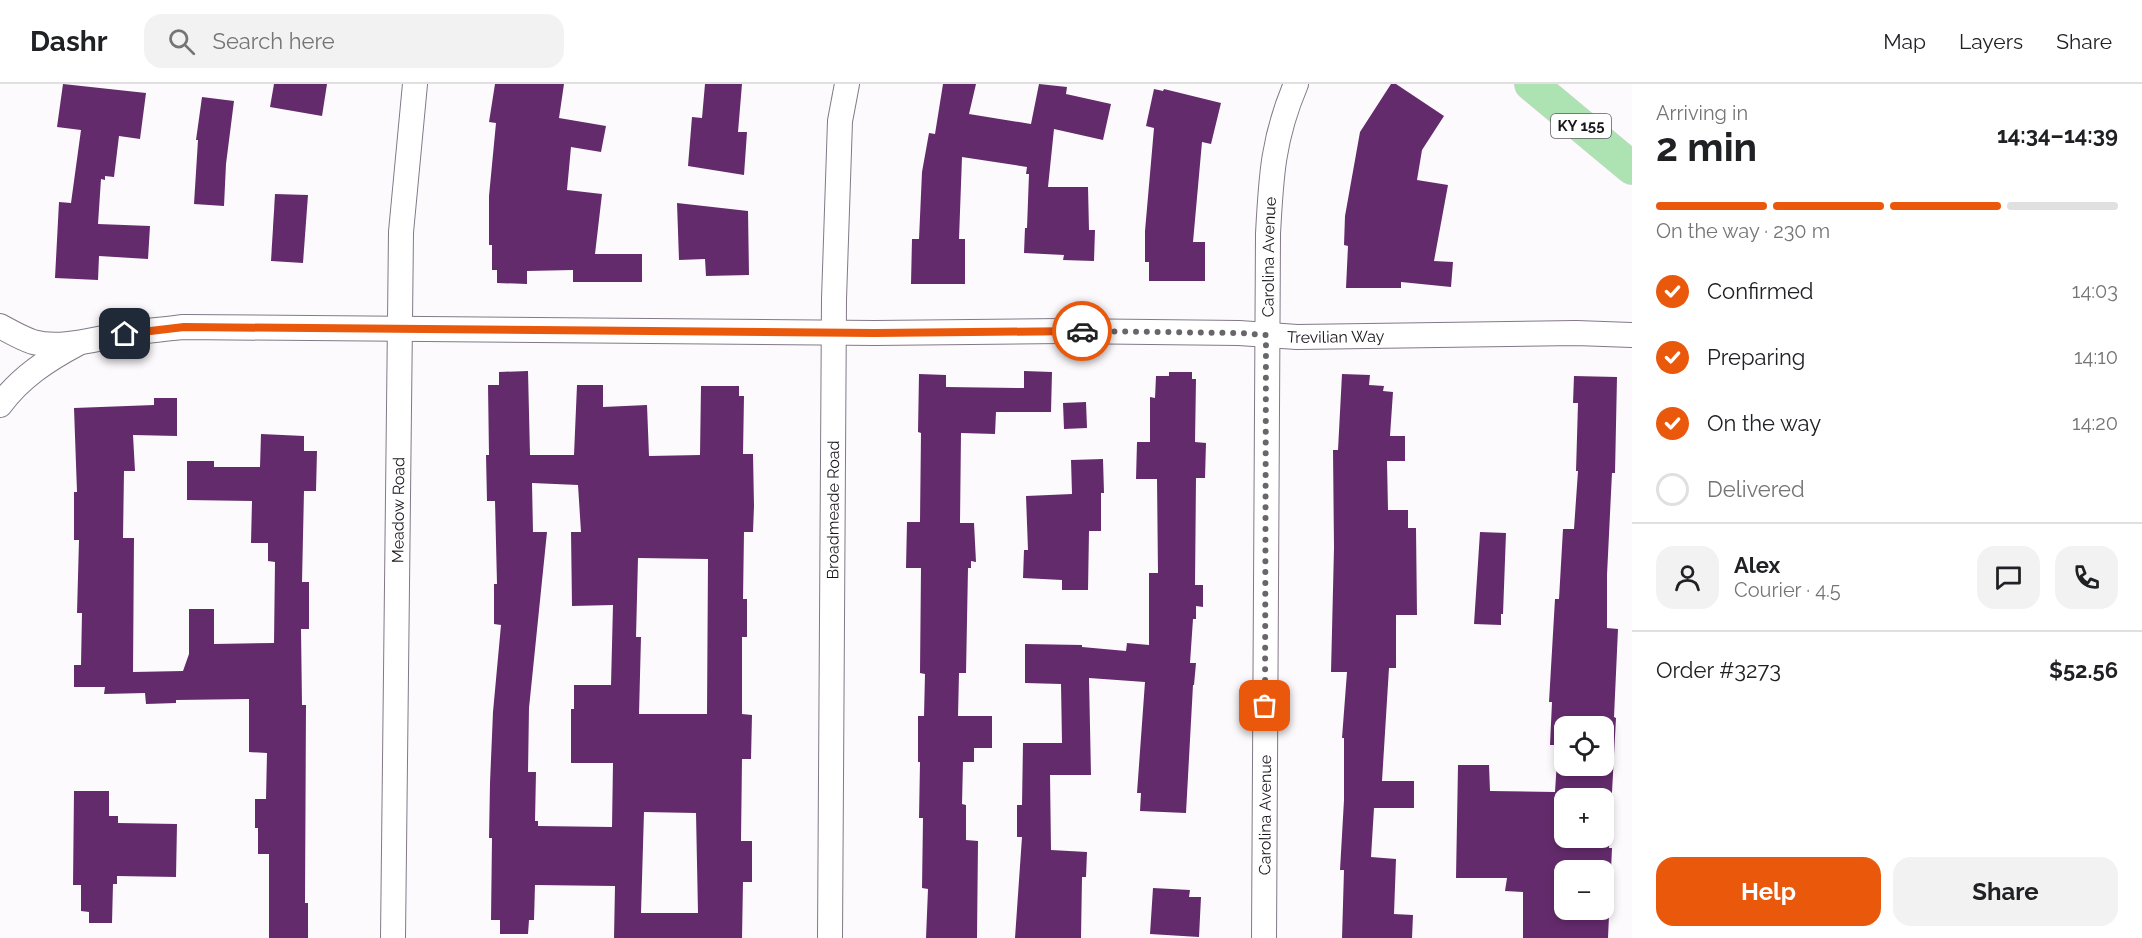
<!DOCTYPE html>
<html lang="en">
<head>
<meta charset="utf-8">
<style>
	body { margin:0; font-family:Raleway,sans-serif; background:#f2f2f2; color:#202124; height:100vh; display:flex; flex-direction:column; font-size:22px; white-space:nowrap }
	* { box-sizing:border-box; margin:0 }
	p { font-size:20px; color:#757577 }
	.icon { flex:none; width:33px; height:33px; fill:none; stroke:currentColor; stroke-width:2; stroke-linecap:round; stroke-linejoin:round }
	.map { position:relative; flex:1; overflow:hidden }
	.side { display:flex; flex-direction:column; background:#fff; width:510px }
	.side>* { flex:none }
	.tools { position:absolute; left:1554px; top:632px; display:grid; gap:12px }
	.tools a { display:grid; place-items:center; width:60px; height:60px; border-radius:12px; background:#fff; box-shadow:0 3px 9px #0003; font-size:30px }
	.pin { position:absolute; display:grid; place-items:center; width:51px; height:51px; color:#fff; margin:-26px; border-radius:12px; box-shadow:0 3px 9px #0006 }
	.courier { position:absolute; display:grid; place-items:center; width:60px; height:60px; margin:-30px; border:4px solid #ea580c; border-radius:50%; background:#fff; color:#222; box-shadow:0 2px 8px #0007 }
	.summary em { font-style:normal; font-weight:700 }
	.summary div { display:flex; flex-direction:column-reverse }
	.summary { display:flex; align-items:center; justify-content:space-between; height:102px; padding:0 24px }
	h1 { font-size:39px; font-weight:700; line-height:45px }
	.bar { display:grid; grid-template-columns:repeat(4,1fr); gap:9px 6px; align-content:center; height:72px; padding:0 24px }
	.bar i { height:8px; border-radius:4px; background:#e0e0e0 }
	.bar .active { background:#ea580c }
	.bar p { grid-column:span 4 }
	.line { display:flex; align-items:center; gap:15px; padding:0 24px; border-top:2px solid #e0e0e0 }
	.line div { flex:1 }
	.round { display:grid; place-items:center; flex:none; width:63px; height:63px; border-radius:18px; background:#f2f2f2 }
	ol { padding:0 24px; list-style:none }
	li { display:flex; align-items:center; gap:18px; height:66px }
	li p { margin-inline-start:auto }
	li .icon { padding:6px; border-radius:50%; background:#ea580c; color:#fff; stroke-width:4 }
	li:last-child { color:#757577 }
	li i { width:33px; height:33px; border:3px solid #e0e0e0; border-radius:50% }
	.action { display:flex; gap:12px; margin-top:auto; padding:12px 24px }
	.action a { flex:1; height:69px; border-radius:18px; background:#ea580c; color:#fff; font-size:24px; font-weight:700; line-height:69px; text-align:center }
	.action a+a { background:#f2f2f2; color:#202124 }
	header { display:flex; align-items:center; gap:36px; box-sizing:border-box; height:84px; padding:0 30px; background:#fff; border-bottom:2px solid #e0e0e0 }
	header strong { font-size:28px }
	nav { display:flex; gap:33px; margin-inline-start:auto; font-size:21px }
	.search { width:420px; height:54px; background:#f2f2f2; display:flex; align-items:center; gap:15px; box-sizing:border-box; padding:0 21px; border-radius:18px; color:#757577; font-size:22px }
	main { display:flex; flex:1; min-height:0 }
	.map>svg:first-child { display:block }
	.building { fill:#642b6c; fill-rule:evenodd }
	.lines { fill:none; stroke-linecap:round; stroke-linejoin:round }
	.street-casing { stroke:#827988; stroke-width:26 }
	.primary-casing { stroke:#d6d5d6; stroke-width:34 }
	.street { stroke:#fff; stroke-width:24 }
	.primary { stroke:#ade2b2; stroke-width:33 }
	.done { stroke:#68666a; stroke-width:6; stroke-dasharray:0 10.8 }
	.route { stroke:#ea580c; stroke-width:8 }
	.labels { text-anchor:middle; stroke-width:6; stroke-linejoin:round; paint-order:stroke }
	.shield { fill:#fff; stroke:#5e5c5f; stroke-width:1.5 }
	.shield-label { font-size:15px; font-weight:bold; fill:#19161b }
	.street-label { font-size:16px; fill:#19161b; stroke:#fff }
</style>
</head>
<body>
<header>
<strong>Dashr</strong>
<div class="search"><svg class="icon" aria-label="search" viewBox="0 0 24 24"><circle cx="10" cy="10" r="6"/><path d="M15 15l6 6"/></svg>Search here</div>
<nav><a>Map</a><a>Layers</a><a>Share</a></nav>
</header>
<main>
<div class="map">
<svg width="1632" height="854" viewBox="0 0 1632 854">
	<rect width="100%" height="100%" fill="#fcfafd"/>
	<g class="building">
		<polygon points="63,0 146,9 140,55 119,52 114,93 105,92 105,96 101,95 98,140 150,142 148,175 99,172 98,196 55,194 59,118 71,119 81,46 57,43"/>
		<polygon points="274,0 327,0 322,32 270,23"/>
		<polygon points="495,0 564,0 559,34 606,42 601,68 571,63 567,106 602,110 595,170 642,170 642,198 573,198 573,186 527,187 527,200 497,199 497,186 492,186 492,161 489,161 489,112 496,39 489,38"/>
		<polygon points="705,0 742,0 738,48 747,48 744,91 688,82 692,33 702,34"/>
		<polygon points="943,0 976,0 969,30 1031,40 1039,0 1067,3 1066,10 1111,20 1103,56 1054,45 1048,103 1088,103 1089,146 1095,146 1094,177 1063,176 1064,171 1024,169 1025,144 1027,144 1029,90 1026,90 1027,83 962,73 959,155 965,155 965,200 911,200 912,155 919,155 922,88 929,49 935,50"/>
		<polygon points="1391,0 1396,0 1444,32 1422,66 1417,96 1448,101 1434,177 1453,178 1451,203 1401,198 1401,204 1346,204 1348,162 1344,161 1345,132 1360,48"/>
		<polygon points="1154,5 1163,7 1164,5 1221,19 1211,60 1202,58 1193,158 1205,158 1205,197 1149,197 1149,178 1145,178 1145,147 1154,44 1146,42"/>
		<polygon points="202,13 234,17 226,80 224,122 194,120 198,56 196,56"/>
		<polygon points="275,110 308,111 303,179 271,177"/>
		<polygon points="677,119 748,127 749,191 706,192 705,175 679,176"/>
		<path d="M528,287L530,371H574L577,301H603V323L647,321L649,372L700,371L701,302H739V312H744L743,370H753L754,422L753,448H744L743,515H747V553H742V630L752,631L751,675H742L741,757H752V798H743L742,854H614L615,802L535,801L534,836H529L528,850H500V836H491L492,754H489L490,699L493,628L501,541L494,540V500H497L495,417H487L486,371H489L488,301H499V288ZM532,399L578,401L581,448H571L572,522L613,521L611,601H574V625H571V679H613L612,743L538,742V737H535L536,688H528L529,624L547,448H533ZM638,474L708,475L707,630H639L641,553H636ZM644,728L696,729L698,829H641Z"/>
		<polygon points="1024,287 1052,288 1051,328 996,328 995,350 961,349 960,439 974,439 976,478 971,477 971,484 968,484 966,589 959,589 958,632 992,632 992,664 974,664 974,678 963,678 962,720 966,721 966,756 978,757 977,854 926,854 928,805 922,804 923,734 919,734 920,678 918,678 918,632 924,632 925,590 920,589 921,484 906,484 907,438 920,438 921,349 918,348 919,290 946,291 946,303 1024,304"/>
		<polygon points="1169,288 1192,288 1192,295 1196,295 1195,358 1206,359 1205,394 1196,394 1195,501 1203,501 1203,523 1196,522 1196,535 1193,535 1190,579 1196,579 1194,601 1193,601 1186,729 1140,727 1141,709 1137,709 1145,598 1089,594 1091,691 1050,691 1051,766 1087,768 1086,793 1082,793 1081,854 1015,854 1022,753 1017,753 1017,721 1022,721 1023,659 1062,659 1061,600 1025,599 1025,560 1082,561 1082,563 1126,567 1127,559 1149,561 1149,489 1158,489 1157,395 1136,395 1137,358 1150,358 1150,313 1155,314 1156,292 1169,292"/>
		<polygon points="1342,290 1370,291 1369,301 1384,302 1383,307 1393,308 1390,352 1405,352 1405,377 1387,377 1388,426 1408,426 1408,444 1416,444 1417,531 1396,531 1396,584 1389,584 1382,697 1414,697 1414,724 1374,724 1371,773 1396,775 1394,830 1413,831 1412,854 1342,854 1344,786 1340,786 1344,716 1344,654 1342,654 1347,588 1331,588 1334,464 1333,366 1338,366"/>
		<path d="M1574,292L1617,293L1615,389H1612L1607,491V544L1618,545L1614,633L1616,634L1609,764H1612L1608,854H1523V808L1505,807L1507,794H1456L1458,681H1489L1490,707L1555,708L1558,661H1550L1552,618H1549L1555,515H1559L1563,445H1574L1578,387H1576L1578,319H1573ZM1564,642H1604V681H1564ZM1564,714H1604V753H1564ZM1564,786H1604V825H1564Z"/>
		<polygon points="154,314 177,314 177,352 133,351 135,387 124,387 123,454 134,454 133,588 183,587 189,570 189,525 214,525 214,560 274,559 275,478 268,477 268,459 251,459 252,417 187,416 187,377 214,377 214,383 260,383 261,350 304,352 304,367 317,367 316,407 304,407 302,498 309,498 309,545 301,545 302,621 306,621 305,819 308,819 308,854 269,854 269,770 258,770 258,744 255,744 255,715 266,715 267,669 249,668 249,615 176,616 176,619 146,620 145,609 104,610 105,603 74,603 74,581 81,581 82,529 77,529 79,456 74,456 74,408 77,408 74,324 154,321"/>
		<polygon points="1086,318 1087,344 1064,345 1063,319"/>
		<polygon points="1103,375 1104,409 1101,409 1101,447 1089,447 1088,506 1062,506 1062,496 1023,494 1024,466 1028,466 1026,412 1072,410 1071,376"/>
		<polygon points="1480,448 1506,449 1503,530 1501,530 1501,541 1474,540"/>
		<polygon points="74,707 109,707 109,732 118,732 118,739 177,740 176,793 117,792 117,800 113,800 112,839 89,839 89,828 81,827 81,801 73,801"/>
		<polygon points="1153,804 1190,806 1189,813 1201,813 1199,853 1150,850"/>
	</g>
	<g class="lines">
		<defs>
			<g id="street">
				<path id="s1" d="M0,242C11,248 21,254 33,258C62,266 96,254 125,250C144,247 165,245 184,243L875,249L1062,247L1239,249L1297,253L1576,249L1632,251"/>
				<path d="M0,321C21,293 47,276 77,260"/>
				<path id="s2" d="M393,854L401,148L415,0"/>
				<path id="s3" d="M830,854L834,215L840,37L847,0"/>
				<path id="s4" d="M1264,854L1268,150C1271,92 1273,54 1296,0"/>
			</g>
			<polyline id="primary" points="1531,0 1632,84"/>
		</defs>
		<use href="#street" class="street-casing"/>
		<use href="#primary" class="primary-casing"/>
		<use href="#street" class="street"/>
		<use href="#primary" class="primary"/>
	</g>
	<g class="lines">
		<polyline class="done" points="1082,247 1239,249 1266,251 1265,622"/>
		<polyline class="route" points="125,250 184,243 875,249 1082,247"/>
	</g>
	<g class="labels">
		<rect class="shield" x="1551" y="30" width="60" height="24" rx="4.5"/>
		<g class="shield-label">
			<text x="1581" y="47">KY 155</text>
		</g>
		<g class="street-label">
			<text dy="6" stroke="none"><textPath href="#s4" startOffset="681">Carolina Avenue</textPath></text>
			<text dy="6" stroke="none"><textPath href="#s1" startOffset="1341">Trevilian Way</textPath></text>
			<text dy="6" stroke="none"><textPath href="#s2" startOffset="428">Meadow Road</textPath></text>
			<text dy="6" stroke="none"><textPath href="#s3" startOffset="428">Broadmeade Road</textPath></text>
			<text dy="6" stroke="none"><textPath href="#s4" startOffset="123">Carolina Avenue</textPath></text>
		</g>
	</g>
</svg>
<div class="tools">
<a><svg class="icon" aria-label="locate" viewBox="0 0 24 24"><circle cx="12" cy="12" r="6"/><path d="M12 2v4M12 18v4M2 12h4M18 12h4"/></svg></a>
<a>+</a>
<a>−</a>
</div>
<div class="pin" style="left:1265px;top:622px;background:#ea580c"><svg class="icon" aria-label="bag" viewBox="0 0 24 24"><path d="M5 8h14l-1 12H6zM9 8a3 3 0 0 1 6 0"/></svg></div>
<div class="pin" style="left:125px;top:250px;background:#1f2937"><svg class="icon" aria-label="home" viewBox="0 0 24 24"><path d="M3 11l9-7 9 7M6 9v11h12V9"/></svg></div>
<div class="courier" style="left:1082px;top:247px"><svg class="icon" aria-label="car" viewBox="0 0 24 24"><path d="M5 17H2v-5l4-1 3-4h7l3 4 3 1v5h-3M9 17h6M6 11h13"/><circle cx="7" cy="17" r="2"/><circle cx="17" cy="17" r="2"/></svg></div>
</div>
<section class="side">
<div class="summary"><div><h1>2 min</h1><p>Arriving in</p></div><em>14:34–14:39</em></div>
<div class="bar"><i class="active"></i><i class="active"></i><i class="active"></i><i></i><p>On the way · 230 m</p></div>
<ol>
<li><svg class="icon" aria-label="check" viewBox="0 0 24 24"><path d="M5 12l5 5 9-10"/></svg>Confirmed<p>14:03</p></li>
<li><svg class="icon" aria-label="check" viewBox="0 0 24 24"><path d="M5 12l5 5 9-10"/></svg>Preparing<p>14:10</p></li>
<li><svg class="icon" aria-label="check" viewBox="0 0 24 24"><path d="M5 12l5 5 9-10"/></svg>On the way<p>14:20</p></li>
<li><i></i>Delivered</li>
</ol>
<div class="line" style="height:108px"><a class="round"><svg class="icon" aria-label="person" viewBox="0 0 24 24"><circle cx="12" cy="8" r="4"/><path d="M4 21q1-7 8-7t8 7"/></svg></a><div><b>Alex</b><p>Courier · 4.5</p></div><a class="round"><svg class="icon" aria-label="chat" viewBox="0 0 24 24"><path d="M4 5h16v11H9l-5 4z"/></svg></a><a class="round"><svg class="icon" aria-label="phone" viewBox="0 0 24 24"><path d="M5 4h4l2 5-3 2q2 4 5 5l2-3 5 2v4C11 20 4 13 5 4z"/></svg></a></div>
<div class="line" style="height:78px"><div>Order #3273</div><b>$52.56</b></div>
<div class="action"><a>Help</a><a>Share</a></div>
</section>
</main>
</body>
</html>
